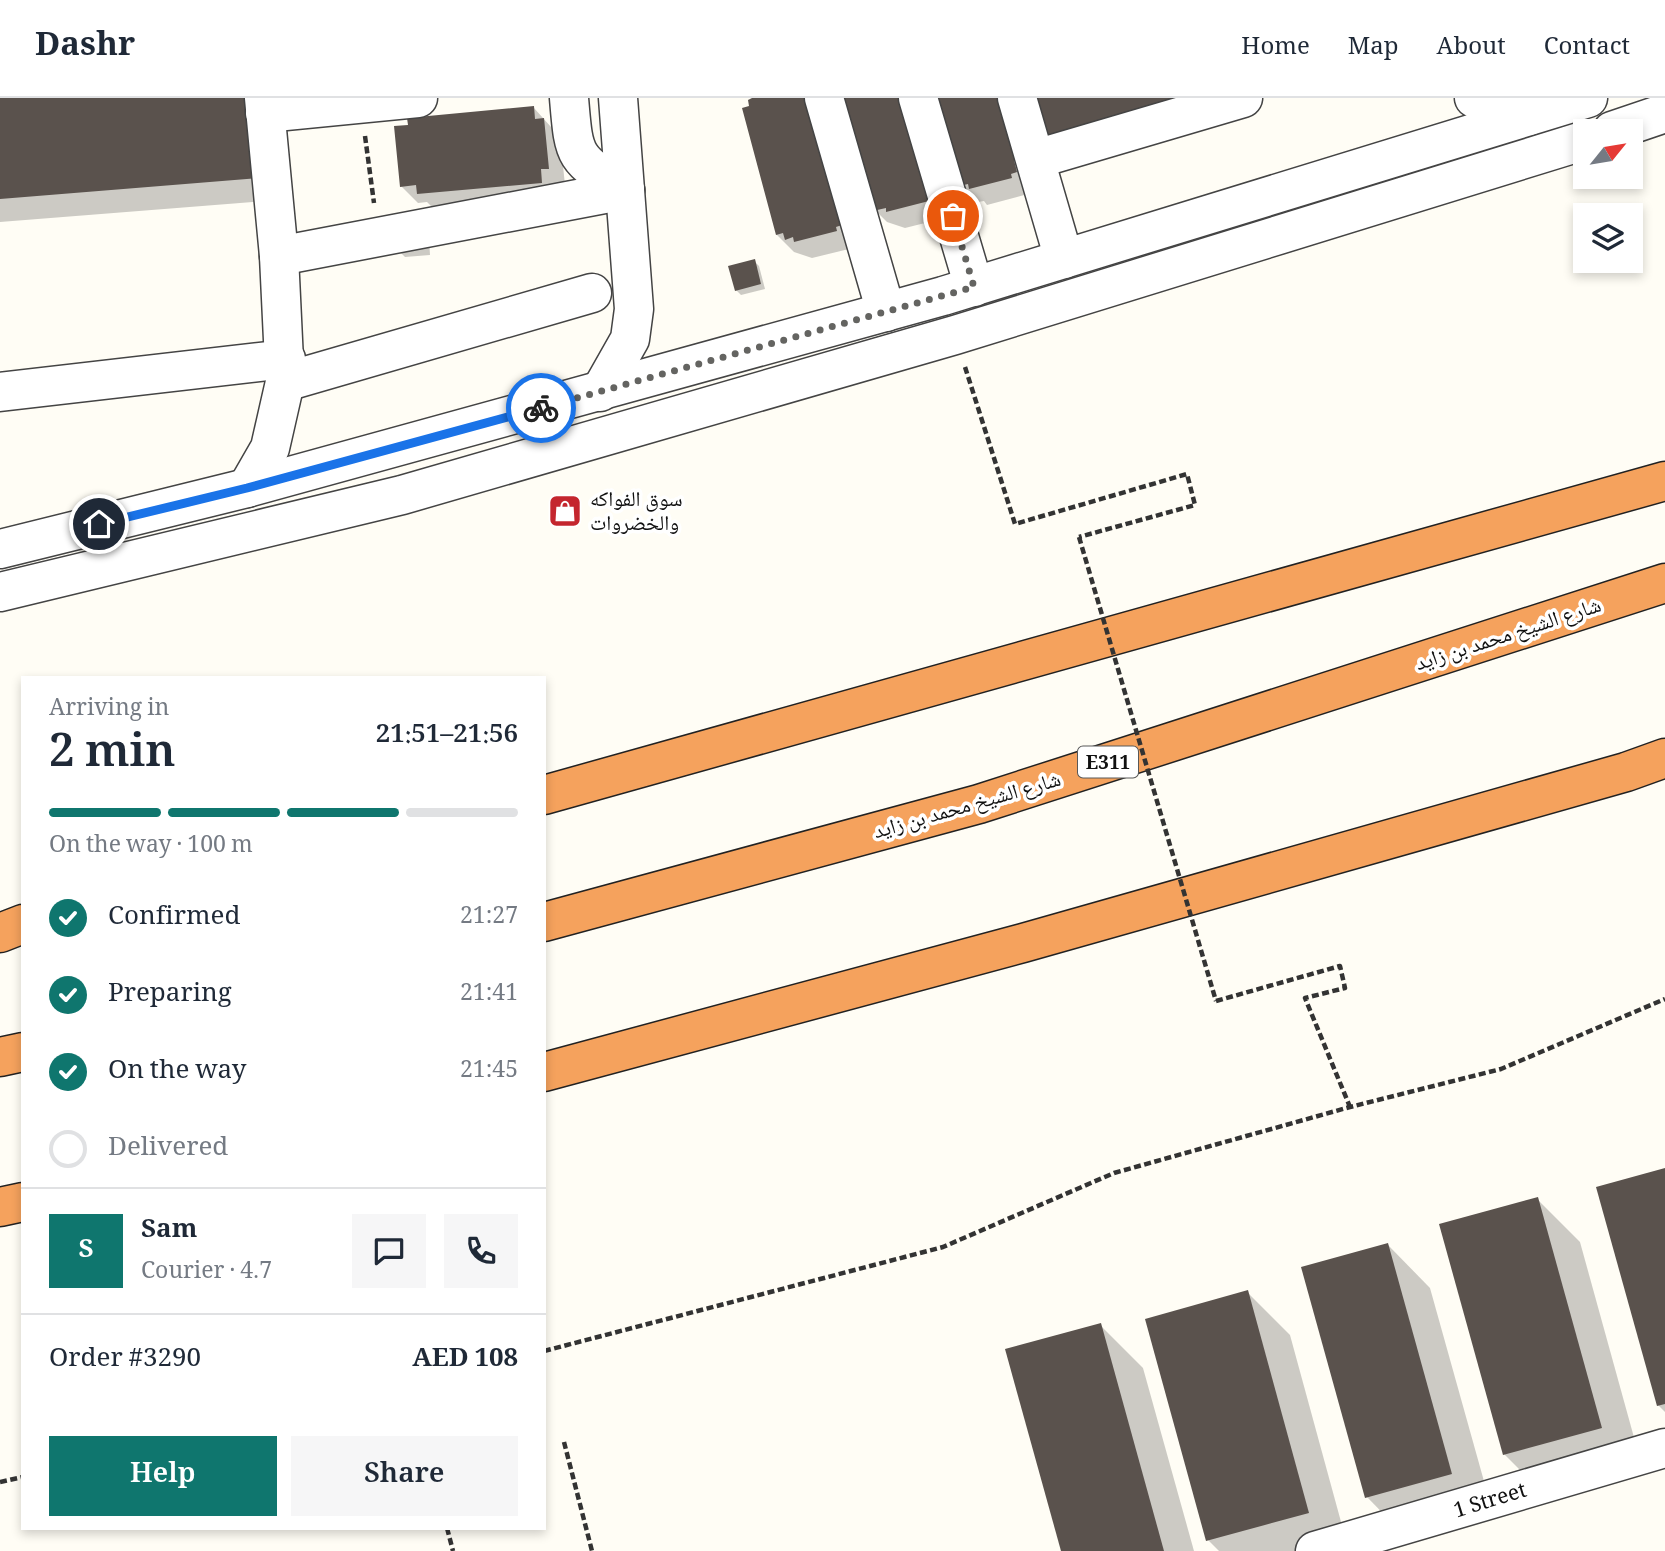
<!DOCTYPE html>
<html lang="en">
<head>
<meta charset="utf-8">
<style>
	body { margin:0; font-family:Georgia,"Noto Naskh Arabic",serif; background:#f6f6f7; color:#1f2937; height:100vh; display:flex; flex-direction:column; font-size:26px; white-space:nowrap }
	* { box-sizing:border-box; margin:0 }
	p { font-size:23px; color:#747a83 }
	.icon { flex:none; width:38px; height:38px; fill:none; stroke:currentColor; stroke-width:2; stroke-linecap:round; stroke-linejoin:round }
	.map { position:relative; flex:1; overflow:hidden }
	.sheet { position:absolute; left:21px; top:578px; width:525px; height:854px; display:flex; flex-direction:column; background:#fff; border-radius:0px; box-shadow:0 4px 10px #0003 }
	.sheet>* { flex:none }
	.needle { width:46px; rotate:60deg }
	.controls { position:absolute; left:1573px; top:21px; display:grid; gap:14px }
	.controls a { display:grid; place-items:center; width:70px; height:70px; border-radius:0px; background:#fff; box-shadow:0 4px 10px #0003; font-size:35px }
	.pin { position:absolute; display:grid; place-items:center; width:60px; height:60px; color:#fff; margin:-30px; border:4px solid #fff; border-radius:50%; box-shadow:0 2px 7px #0007 }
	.courier { position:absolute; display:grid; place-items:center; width:70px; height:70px; margin:-35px; border:5px solid #1a73e8; border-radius:50%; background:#fff; color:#222; box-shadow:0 2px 9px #0007 }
	.headline em { font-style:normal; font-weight:600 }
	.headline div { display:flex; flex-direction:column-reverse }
	.headline { display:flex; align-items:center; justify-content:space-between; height:119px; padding:0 28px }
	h1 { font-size:46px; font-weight:600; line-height:52px }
	.bar { display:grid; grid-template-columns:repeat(4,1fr); gap:10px 7px; align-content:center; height:84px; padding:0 28px }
	.bar i { height:9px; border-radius:5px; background:#e0e1e3 }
	.bar .active { background:#0f766e }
	.bar p { grid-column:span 4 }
	.line { display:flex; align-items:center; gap:18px; padding:0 28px; border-top:2px solid #e0e1e3 }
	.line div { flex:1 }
	.round { display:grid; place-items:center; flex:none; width:74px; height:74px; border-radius:0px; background:#f6f6f7 }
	ol { padding:0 28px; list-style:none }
	li { display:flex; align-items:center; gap:21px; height:77px }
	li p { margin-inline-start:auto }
	li .icon { padding:7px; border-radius:50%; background:#0f766e; color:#fff; stroke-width:4 }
	li:last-child { color:#747a83 }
	li i { width:38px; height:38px; border:4px solid #e0e1e3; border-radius:50% }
	.action { display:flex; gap:14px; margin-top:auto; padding:14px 28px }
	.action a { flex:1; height:80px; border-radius:0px; background:#0f766e; color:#fff; font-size:28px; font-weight:600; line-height:80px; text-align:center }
	.action a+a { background:#f6f6f7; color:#1f2937 }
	header { display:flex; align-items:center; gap:42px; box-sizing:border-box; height:98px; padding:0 35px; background:#fff; border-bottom:2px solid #e0e1e3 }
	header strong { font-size:33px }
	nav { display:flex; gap:38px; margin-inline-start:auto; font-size:24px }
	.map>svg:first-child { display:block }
	.shadow { fill:#0003 }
	.building { fill:#5a524d }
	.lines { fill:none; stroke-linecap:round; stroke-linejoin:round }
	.minor-casing { stroke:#444; stroke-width:41 }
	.highway-casing { stroke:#222; stroke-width:41 }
	.path { stroke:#333; stroke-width:4.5; stroke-dasharray:7 3.5; stroke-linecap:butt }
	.minor { stroke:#fff; stroke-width:38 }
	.highway { stroke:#f5a25d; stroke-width:38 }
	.path-bridge { stroke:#333; stroke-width:4.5; stroke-dasharray:7 3.5; stroke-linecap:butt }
	.done { stroke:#646461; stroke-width:7; stroke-dasharray:0 12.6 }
	.route { stroke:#1a73e8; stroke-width:9 }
	.labels { text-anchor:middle; stroke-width:7; stroke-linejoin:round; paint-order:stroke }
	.shield { fill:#fff; stroke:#585858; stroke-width:2 }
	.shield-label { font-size:19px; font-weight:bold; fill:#111 }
	.poi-label { font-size:21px; fill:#111; stroke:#fff; text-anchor:start }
	.street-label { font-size:21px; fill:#111; stroke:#fff }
</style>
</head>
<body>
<header>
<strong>Dashr</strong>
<nav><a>Home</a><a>Map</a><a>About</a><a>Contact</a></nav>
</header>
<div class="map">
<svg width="1665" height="1453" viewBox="0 0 1665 1453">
	<rect width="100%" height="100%" fill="#fffdf5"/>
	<g class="shadow">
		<polygon points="0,0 266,0 279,102 0,124"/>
		<polygon points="753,0 816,0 853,150 812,160 794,154 777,137 751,10"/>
		<polygon points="841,0 945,120 905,130 887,124 870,107"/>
		<polygon points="1015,0 1028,96 987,107 984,103 978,104 973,99 969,100 952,83"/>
		<polygon points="534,10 560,39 565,87 435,112 427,104 418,105 401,88"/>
		<polygon points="429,142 430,157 405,159 400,154"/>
		<polygon points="754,163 759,168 765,191 741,197 736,192"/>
		<polygon points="1665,1072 1665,1314 1658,1307"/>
		<polygon points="1537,1101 1580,1144 1643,1372 1547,1399 1504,1356"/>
		<polygon points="1388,1147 1430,1190 1494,1419 1409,1442 1367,1399"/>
		<polygon points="1247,1194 1290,1237 1349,1453 1219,1453 1208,1442"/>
		<polygon points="1100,1227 1143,1270 1194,1453 1063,1453"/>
	</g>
	<g class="building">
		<polygon points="0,0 248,0 258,80 0,101"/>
		<polygon points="752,0 815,0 842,127 836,129 837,133 794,144 793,139 785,142 783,135 776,137 742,10 749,8 748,2"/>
		<polygon points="840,0 914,0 929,103 886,114 886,110 877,112 875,106 868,108"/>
		<polygon points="928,0 1004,0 1020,60 1014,62 1017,74 1011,76 1012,80 969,91 968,86 960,88"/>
		<polygon points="1031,0 1173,0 1170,5 1044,42"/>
		<polygon points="534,8 535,21 544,20 549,71 541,71 542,85 417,96 416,87 400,89 394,28 408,27 407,20"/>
		<polygon points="755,161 761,186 735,193 728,168"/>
		<polygon points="1665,1070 1665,1306 1657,1308 1596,1089"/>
		<polygon points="1538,1099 1602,1330 1503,1357 1439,1126"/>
		<polygon points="1388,1145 1452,1376 1365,1400 1301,1169"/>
		<polygon points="1248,1192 1309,1415 1206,1443 1145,1221"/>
		<polygon points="1101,1225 1164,1453 1061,1453 1005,1251"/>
	</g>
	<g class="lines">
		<defs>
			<g id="minor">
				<path d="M569,0C574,60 573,60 625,92"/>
				<polyline points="824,0 886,214"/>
				<polyline points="918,0 974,189"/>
				<polyline points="1017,0 1064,161"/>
				<polyline points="1474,0 1485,7 1529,18"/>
				<polyline points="265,15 418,0"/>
				<polyline points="1612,33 1665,15"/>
				<polyline points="1036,61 1243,0"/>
				<polyline points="279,158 625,92"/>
				<polyline points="285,284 592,195"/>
				<polyline points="0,294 286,261"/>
				<polyline points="600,294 630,241 634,211 618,0"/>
				<polyline points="247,390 270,350 285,284 279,158 264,0"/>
				<polyline points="0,451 247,390 943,198 1588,0"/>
				<polyline points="0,494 402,397 955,237 1586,42"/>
				<polyline points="1315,1453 1665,1350"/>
			</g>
			<g id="highway">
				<polyline points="544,697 1665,383"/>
				<polyline points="544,824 979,706 1665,485"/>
				<polyline points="0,835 23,826"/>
				<polyline points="0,959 23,954"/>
				<polyline points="544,974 1023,845 1626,674 1665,660"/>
				<polyline points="0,1109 23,1104"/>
			</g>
		</defs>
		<use href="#minor" class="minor-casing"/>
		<use href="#highway" class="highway-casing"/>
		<g class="path">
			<polyline points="365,38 374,105"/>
			<polyline points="965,269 1015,426 1187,376 1195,407 1079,439"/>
			<polyline points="1216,903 1340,868 1345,890 1305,900 1350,1009"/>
			<polyline points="544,1253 943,1149 1114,1075 1350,1009 1501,971 1665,901"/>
			<polyline points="564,1344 592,1453"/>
			<polyline points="0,1384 23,1379"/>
			<polyline points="447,1430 453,1453"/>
		</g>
		<use href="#minor" class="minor"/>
		<use href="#highway" class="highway"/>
		<polyline class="path-bridge" points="1079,439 1216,903"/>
	</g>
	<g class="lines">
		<polyline class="done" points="541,310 974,189 953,118"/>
		<polyline class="route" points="99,426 247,390 541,310"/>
	</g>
	<defs>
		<symbol id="shop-square" viewBox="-11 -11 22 22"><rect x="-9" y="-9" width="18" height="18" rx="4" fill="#c4262e" stroke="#fff"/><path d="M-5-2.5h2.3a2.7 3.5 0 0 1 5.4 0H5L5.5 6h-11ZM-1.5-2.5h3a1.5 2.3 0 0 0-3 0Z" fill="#fff"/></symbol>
	</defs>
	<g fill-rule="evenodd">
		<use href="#shop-square" x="546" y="394" width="38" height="38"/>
	</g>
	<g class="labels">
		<rect class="shield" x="1078" y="648.5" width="60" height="31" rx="5"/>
		<g class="shield-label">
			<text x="1108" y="671">E311</text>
		</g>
		<g class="poi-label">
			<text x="590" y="408">سوق الفواكه<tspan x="590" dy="24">والخضروات</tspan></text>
		</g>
		<g class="street-label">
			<text transform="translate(1508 536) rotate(-18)" y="7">شارع الشيخ محمد بن زايد</text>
			<text transform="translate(967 707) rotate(-16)" y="7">شارع الشيخ محمد بن زايد</text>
			<text transform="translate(1490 1402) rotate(-17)" y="7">1 Street</text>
		</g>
	</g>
</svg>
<div class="controls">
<a><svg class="needle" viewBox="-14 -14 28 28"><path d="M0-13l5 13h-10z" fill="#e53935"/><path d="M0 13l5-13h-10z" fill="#747a83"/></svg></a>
<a><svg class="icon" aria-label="layers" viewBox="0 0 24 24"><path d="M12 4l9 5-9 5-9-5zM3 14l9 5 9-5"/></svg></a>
</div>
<div class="pin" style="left:953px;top:118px;background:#ea580c"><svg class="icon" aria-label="bag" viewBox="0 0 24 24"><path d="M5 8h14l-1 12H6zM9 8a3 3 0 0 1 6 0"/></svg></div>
<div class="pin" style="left:99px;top:426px;background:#1f2937"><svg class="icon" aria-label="home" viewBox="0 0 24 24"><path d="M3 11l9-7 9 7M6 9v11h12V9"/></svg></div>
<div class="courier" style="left:541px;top:310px"><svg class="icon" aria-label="bike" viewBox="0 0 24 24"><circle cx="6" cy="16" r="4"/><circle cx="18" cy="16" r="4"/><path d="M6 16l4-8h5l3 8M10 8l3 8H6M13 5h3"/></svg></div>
<section class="sheet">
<div class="headline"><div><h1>2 min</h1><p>Arriving in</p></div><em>21:51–21:56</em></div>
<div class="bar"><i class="active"></i><i class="active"></i><i class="active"></i><i></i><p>On the way · 100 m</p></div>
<ol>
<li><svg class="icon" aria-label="check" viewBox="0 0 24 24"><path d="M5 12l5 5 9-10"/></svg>Confirmed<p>21:27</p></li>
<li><svg class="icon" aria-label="check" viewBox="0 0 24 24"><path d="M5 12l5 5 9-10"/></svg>Preparing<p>21:41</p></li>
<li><svg class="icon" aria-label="check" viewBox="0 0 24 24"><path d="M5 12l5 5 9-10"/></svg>On the way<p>21:45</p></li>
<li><i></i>Delivered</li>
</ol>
<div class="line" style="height:126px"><b class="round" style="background:#0f766e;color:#fff">S</b><div><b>Sam</b><p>Courier · 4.7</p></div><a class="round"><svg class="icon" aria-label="chat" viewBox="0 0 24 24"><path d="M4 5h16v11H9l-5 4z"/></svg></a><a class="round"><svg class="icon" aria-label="phone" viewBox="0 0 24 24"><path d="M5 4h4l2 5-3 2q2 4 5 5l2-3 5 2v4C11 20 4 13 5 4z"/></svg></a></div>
<div class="line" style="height:91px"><div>Order #3290</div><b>AED 108</b></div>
<div class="action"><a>Help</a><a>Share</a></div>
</section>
</div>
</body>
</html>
